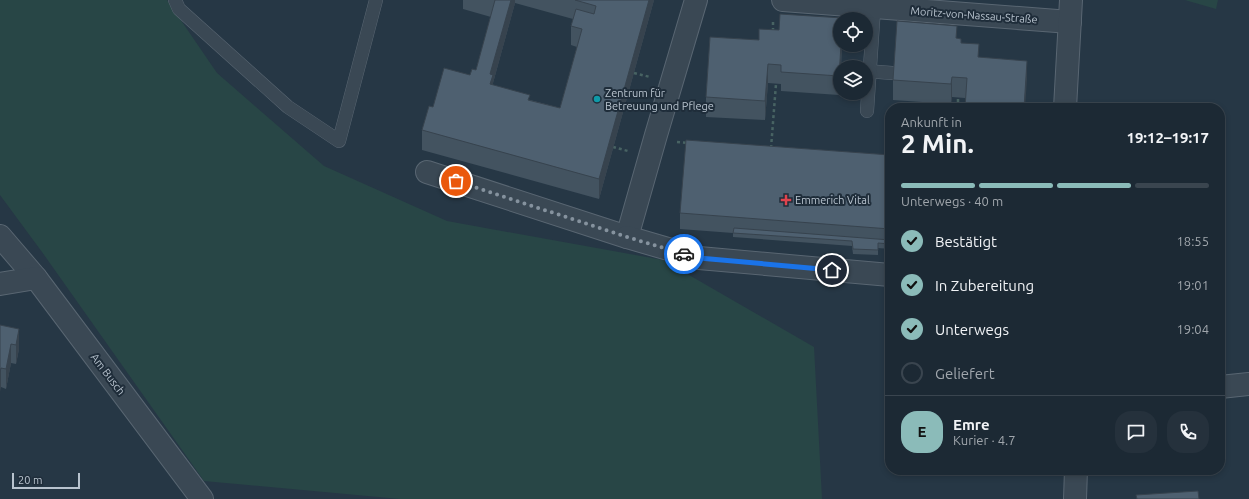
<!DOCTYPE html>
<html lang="de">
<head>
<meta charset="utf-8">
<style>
	body { margin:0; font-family:Ubuntu,sans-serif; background:#25313c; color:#f1f3f6; height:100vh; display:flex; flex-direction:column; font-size:15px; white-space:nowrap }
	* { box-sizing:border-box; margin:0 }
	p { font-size:13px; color:#a0a6ac }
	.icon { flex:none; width:22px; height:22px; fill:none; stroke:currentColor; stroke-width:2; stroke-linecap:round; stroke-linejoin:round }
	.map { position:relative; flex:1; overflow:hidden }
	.drawer { position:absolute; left:885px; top:103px; width:340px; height:372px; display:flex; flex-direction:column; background:#1c2934; border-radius:16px; box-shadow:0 2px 6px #0003,0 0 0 1px #3a454f }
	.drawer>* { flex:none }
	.buttons { position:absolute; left:833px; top:12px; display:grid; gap:8px }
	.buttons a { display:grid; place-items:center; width:40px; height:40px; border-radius:50%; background:#1c2934; box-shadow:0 2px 6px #0003,0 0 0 1px #3a454f; font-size:20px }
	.scale { position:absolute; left:12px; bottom:10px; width:68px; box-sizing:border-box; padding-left:4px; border:2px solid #b8c3ce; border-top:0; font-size:11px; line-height:14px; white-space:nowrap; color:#b8c3ce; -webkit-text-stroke:3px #1f2d3a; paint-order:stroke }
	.pin { position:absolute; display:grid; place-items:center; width:34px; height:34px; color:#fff; margin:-17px; border:2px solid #fff; border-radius:50%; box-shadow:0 1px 4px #0007 }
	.courier { position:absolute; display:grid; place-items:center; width:40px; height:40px; margin:-20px; border:3px solid #1a73e8; border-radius:50%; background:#fff; color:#222; box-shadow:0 1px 5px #0007 }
	.summary em { font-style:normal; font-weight:700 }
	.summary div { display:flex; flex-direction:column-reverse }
	.summary { display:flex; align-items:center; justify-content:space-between; height:68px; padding:0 16px }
	h1 { font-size:26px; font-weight:700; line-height:30px }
	.bar { display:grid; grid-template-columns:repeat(4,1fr); gap:6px 4px; align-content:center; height:48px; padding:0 16px }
	.bar i { height:5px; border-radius:3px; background:#3a454f }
	.bar .active { background:#8bbbb9 }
	.bar p { grid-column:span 4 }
	.line { display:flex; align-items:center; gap:10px; padding:0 16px; border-top:1px solid #3a454f }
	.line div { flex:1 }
	.round { display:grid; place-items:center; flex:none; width:42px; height:42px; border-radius:16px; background:#25313c }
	ol { padding:0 16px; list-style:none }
	li { display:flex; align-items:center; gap:12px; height:44px }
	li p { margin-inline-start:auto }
	li .icon { padding:4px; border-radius:50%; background:#8bbbb9; color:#111; stroke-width:4 }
	li:last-child { color:#a0a6ac }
	li i { width:22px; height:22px; border:2px solid #3a454f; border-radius:50% }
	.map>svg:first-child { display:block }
	.green { fill:#284646 }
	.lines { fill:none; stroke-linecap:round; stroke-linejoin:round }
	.lane-casing { stroke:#596672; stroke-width:14 }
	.street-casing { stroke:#596672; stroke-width:24 }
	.path { stroke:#486363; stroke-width:2.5; stroke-dasharray:3 3; stroke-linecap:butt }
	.lane { stroke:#3a4854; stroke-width:13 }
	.street { stroke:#3a4854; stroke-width:22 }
	.wall { fill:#435360; fill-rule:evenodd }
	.shaded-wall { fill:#37434e }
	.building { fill:#4e6070; stroke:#37434e }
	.done { stroke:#85929e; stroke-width:4; stroke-dasharray:0 7.2 }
	.route { stroke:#1a73e8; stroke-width:5 }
	.culture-dot { fill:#0f9aa8; stroke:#1f2d3a; stroke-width:1.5 }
	.health-dot { fill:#e0444e; stroke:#1f2d3a; stroke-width:1.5 }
	.labels { text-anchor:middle; stroke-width:4; stroke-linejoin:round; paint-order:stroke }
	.street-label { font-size:11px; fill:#b8c3ce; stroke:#1f2d3a }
	.poi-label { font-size:11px; fill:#b8c3ce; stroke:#1f2d3a; text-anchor:start }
</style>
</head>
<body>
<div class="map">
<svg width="1249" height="499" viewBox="0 0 1249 499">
	<rect width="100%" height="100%" fill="#263745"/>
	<g class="green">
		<polygon points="0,0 167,0 217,73 324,166 447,221 663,260 814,347 822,499 400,499 204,481 42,252 0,195"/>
		<polygon points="1185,0 1218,0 1216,9"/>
	</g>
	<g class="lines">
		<defs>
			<g id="lane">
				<polyline points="175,0 179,9 288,107 339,141 376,0"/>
				<polyline points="866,71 892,73"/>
				<polyline points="867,111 874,8"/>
			</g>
			<g id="street">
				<polyline points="783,0 1070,22"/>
				<polyline points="1065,108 1071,0"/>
				<polyline points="427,172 627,237 656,135 696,0"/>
				<polyline points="0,236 36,278"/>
				<polyline points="627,237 699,258 890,275"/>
				<polyline points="0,284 36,278 202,499"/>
				<polyline points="1220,387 1249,384"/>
				<polyline points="1075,499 1076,470"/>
			</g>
		</defs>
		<use href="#lane" class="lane-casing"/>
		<use href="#street" class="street-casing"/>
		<g class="path">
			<polyline points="773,31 773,20"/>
			<polyline points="634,73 650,77"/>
			<polyline points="958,108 958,97"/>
			<polyline points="677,142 688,143"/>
			<polyline points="613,147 628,151"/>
			<polyline points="771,148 776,84"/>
		</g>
		<use href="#lane" class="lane"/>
		<use href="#street" class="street"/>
	</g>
	<g class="wall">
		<path d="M463,0H654L599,199L422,150V130L433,107L476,70L491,17L463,9ZM515,3L573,19L571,26V45L577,47L560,108L530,100L493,85V83Z"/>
		<polygon points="710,37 842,45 841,67 840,67 839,95 781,91 781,84 768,83 765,120 706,117 706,97"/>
		<polygon points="957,38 961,43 979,57 1027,80 965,98 952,97 951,104 893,100 893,80"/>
		<polygon points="890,155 890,249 878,248 878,255 853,254 852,246 733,237 733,233 680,229 680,213"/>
		<polygon points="0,325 19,349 16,364 11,363 6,389 1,387"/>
	</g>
	<g class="shaded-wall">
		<polygon points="511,0 515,0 515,3 493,83 493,95 490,104 490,74"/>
		<polygon points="649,0 654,0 599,199 599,179"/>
		<polygon points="841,45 842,45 841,67 840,67 839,95 839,76"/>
		<polygon points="1027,61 1027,80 1025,108 1024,108"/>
		<polygon points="768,64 768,83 765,120 765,101"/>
		<polygon points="952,77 952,97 951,104 951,84"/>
		<polygon points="19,329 19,349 16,364 16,345"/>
		<polygon points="11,344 11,363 6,389 6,369"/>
		<polygon points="1,368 1,387 0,392 0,372"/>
	</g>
	<g class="building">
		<polygon points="495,0 511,0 490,74 493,75 490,84 530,95 528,100 560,108 582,29 571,26 576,9 594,14 596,6 575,0 649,0 599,179 422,130 429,106 433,107 444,68 470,75 472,69 476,70"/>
		<polygon points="780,14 843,18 843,19 840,19 840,45 841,45 839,76 781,72 781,65 768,64 765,101 706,97 710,37 759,40 759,29 779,30"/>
		<polygon points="897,21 957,26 956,38 961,39 961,43 979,44 978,57 1027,61 1024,108 965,108 967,78 952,77 951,84 893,80"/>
		<polygon points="686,140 890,155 890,229 680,213"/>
		<polygon points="734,228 890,240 890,244 878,243 878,250 853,249 852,241 733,233"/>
		<polygon points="0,325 19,329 16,345 11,344 6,369 1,368 0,372"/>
		<polygon points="1198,491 1199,499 1137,499 1136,495"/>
	</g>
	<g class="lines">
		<polyline class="done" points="456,181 627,237 684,254"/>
		<polyline class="route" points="684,254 699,258 832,270"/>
	</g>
	<circle class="culture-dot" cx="597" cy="99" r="4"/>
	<path class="health-dot" d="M784 194h4v4h4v4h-4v4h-4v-4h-4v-4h4z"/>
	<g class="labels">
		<g class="street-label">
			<text transform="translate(974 15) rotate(4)" y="4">Moritz-von-Nassau-Straße</text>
			<text transform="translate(108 374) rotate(53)" y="4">Am Busch</text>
		</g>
		<g class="poi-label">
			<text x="605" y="97">Zentrum für<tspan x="605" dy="13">Betreuung und Pflege</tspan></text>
			<text x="795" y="204">Emmerich Vital</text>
		</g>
	</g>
</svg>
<div class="buttons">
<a><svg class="icon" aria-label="locate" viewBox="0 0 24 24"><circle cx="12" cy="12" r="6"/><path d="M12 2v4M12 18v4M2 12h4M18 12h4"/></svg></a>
<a><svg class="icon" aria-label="layers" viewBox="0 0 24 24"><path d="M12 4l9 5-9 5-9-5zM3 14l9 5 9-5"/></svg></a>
</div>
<div class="scale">20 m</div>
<div class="pin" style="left:456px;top:181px;background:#ea580c"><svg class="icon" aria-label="bag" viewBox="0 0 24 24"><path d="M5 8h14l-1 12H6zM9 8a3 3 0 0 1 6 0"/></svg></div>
<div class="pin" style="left:832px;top:270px;background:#1f2937"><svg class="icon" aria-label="home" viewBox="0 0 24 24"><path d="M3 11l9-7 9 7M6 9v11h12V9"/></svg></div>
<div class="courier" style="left:684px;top:254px"><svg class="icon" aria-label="car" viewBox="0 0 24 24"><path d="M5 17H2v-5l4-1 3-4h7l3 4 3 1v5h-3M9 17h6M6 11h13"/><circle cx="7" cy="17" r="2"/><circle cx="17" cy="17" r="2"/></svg></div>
<section class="drawer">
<div class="summary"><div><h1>2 Min.</h1><p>Ankunft in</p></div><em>19:12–19:17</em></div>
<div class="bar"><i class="active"></i><i class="active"></i><i class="active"></i><i></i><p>Unterwegs · 40 m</p></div>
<ol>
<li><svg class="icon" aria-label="check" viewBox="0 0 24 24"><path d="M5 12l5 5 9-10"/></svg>Bestätigt<p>18:55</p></li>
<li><svg class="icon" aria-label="check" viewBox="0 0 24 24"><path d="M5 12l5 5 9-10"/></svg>In Zubereitung<p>19:01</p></li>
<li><svg class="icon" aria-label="check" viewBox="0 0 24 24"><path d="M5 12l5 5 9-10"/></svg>Unterwegs<p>19:04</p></li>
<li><i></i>Geliefert</li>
</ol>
<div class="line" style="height:72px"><b class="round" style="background:#8bbbb9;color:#111">E</b><div><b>Emre</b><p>Kurier · 4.7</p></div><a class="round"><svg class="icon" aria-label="chat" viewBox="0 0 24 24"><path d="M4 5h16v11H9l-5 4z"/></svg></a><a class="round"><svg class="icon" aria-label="phone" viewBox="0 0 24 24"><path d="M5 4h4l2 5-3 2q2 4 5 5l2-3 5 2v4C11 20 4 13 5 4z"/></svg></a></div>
</section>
</div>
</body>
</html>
